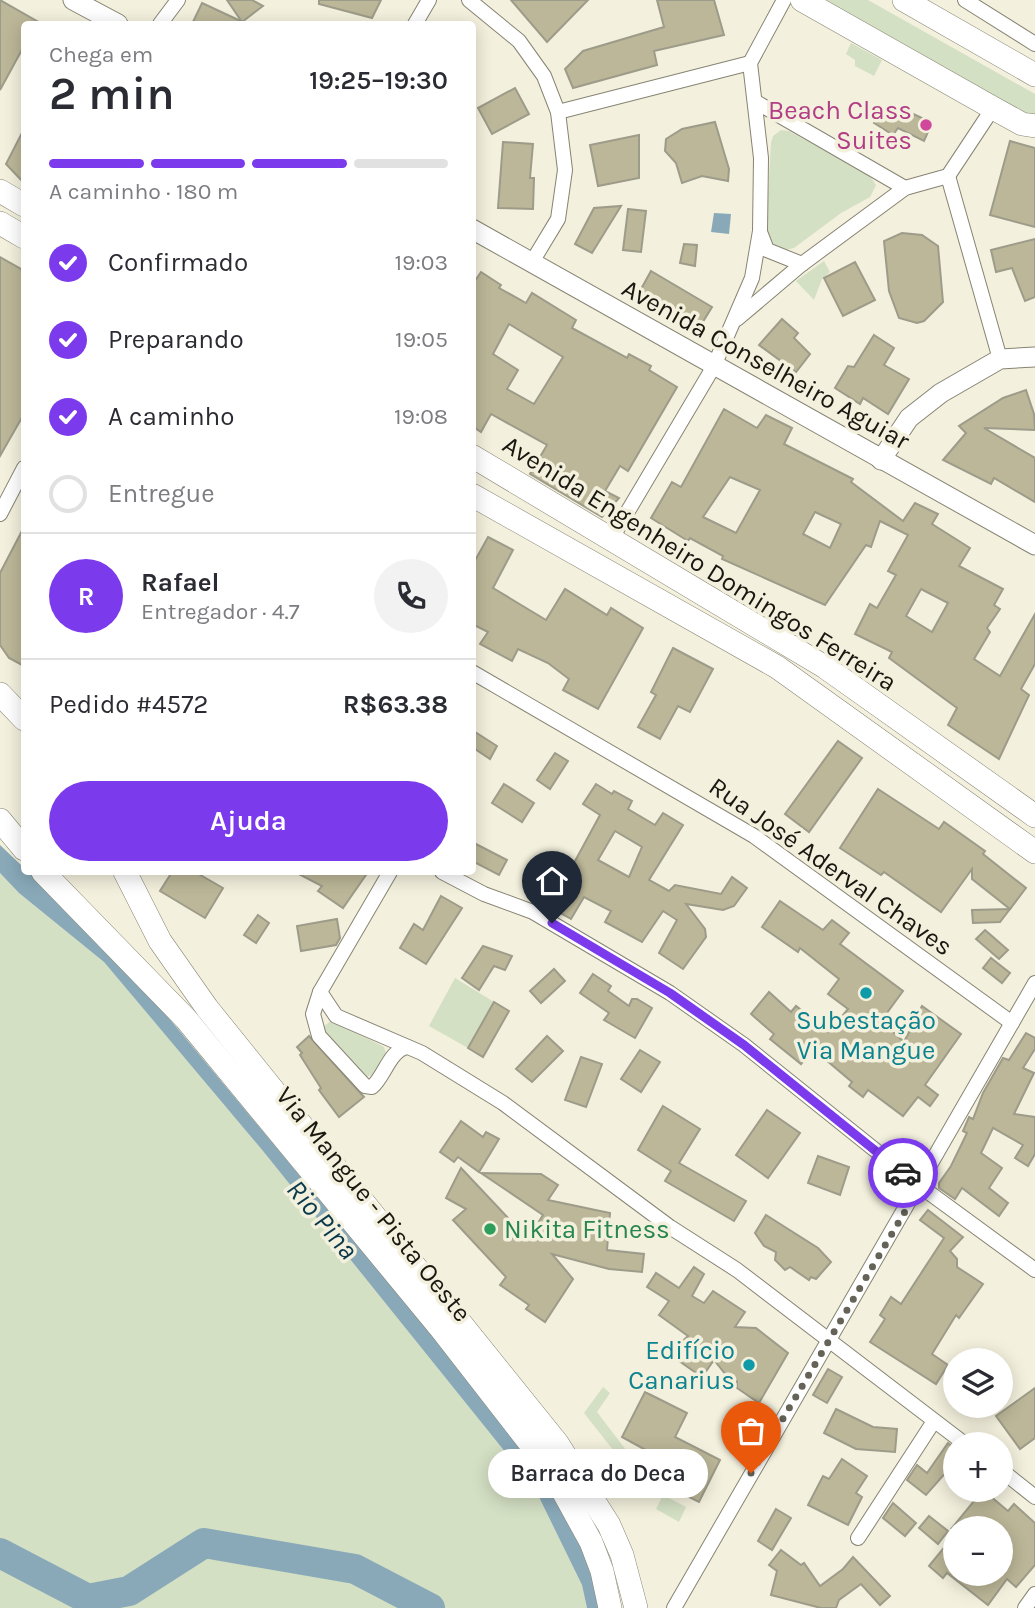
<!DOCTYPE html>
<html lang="pt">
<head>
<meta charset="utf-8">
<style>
	body { margin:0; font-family:Karla,sans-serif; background:#f2f2f3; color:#2b2b33; height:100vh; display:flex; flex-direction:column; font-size:26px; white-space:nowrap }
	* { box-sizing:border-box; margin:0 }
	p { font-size:23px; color:#7c7c81 }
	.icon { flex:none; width:38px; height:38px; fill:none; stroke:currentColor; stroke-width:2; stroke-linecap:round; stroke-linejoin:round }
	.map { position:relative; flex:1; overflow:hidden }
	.panel { position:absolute; left:21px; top:21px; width:455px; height:854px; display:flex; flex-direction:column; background:#fff; border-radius:7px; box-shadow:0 4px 18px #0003 }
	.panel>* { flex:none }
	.tools { position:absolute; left:943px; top:1348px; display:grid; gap:14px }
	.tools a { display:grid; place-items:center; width:70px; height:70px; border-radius:50%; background:#fff; box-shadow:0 4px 18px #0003; font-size:35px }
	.pin { position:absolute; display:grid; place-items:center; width:60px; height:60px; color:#fff; margin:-72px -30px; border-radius:50% 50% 50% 0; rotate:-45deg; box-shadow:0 0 7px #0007 }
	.pin .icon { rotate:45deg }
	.courier { position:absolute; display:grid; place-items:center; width:70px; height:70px; margin:-35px; border:5px solid #7c3aed; border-radius:50%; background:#fff; color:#222; box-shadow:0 2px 9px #0007 }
	.bubble { position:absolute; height:49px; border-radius:24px; background:#fff; box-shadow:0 4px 18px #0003; font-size:23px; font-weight:600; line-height:49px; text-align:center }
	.headline em { font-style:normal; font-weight:600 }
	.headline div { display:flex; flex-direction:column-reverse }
	.headline { display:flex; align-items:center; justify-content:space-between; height:119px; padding:0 28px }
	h1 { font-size:46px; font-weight:600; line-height:52px }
	.bar { display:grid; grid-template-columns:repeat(4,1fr); gap:10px 7px; align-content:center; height:84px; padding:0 28px }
	.bar i { height:9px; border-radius:5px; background:#e1e1e2 }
	.bar .selected { background:#7c3aed }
	.bar p { grid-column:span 4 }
	.line { display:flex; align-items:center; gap:18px; padding:0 28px; border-top:2px solid #e1e1e2 }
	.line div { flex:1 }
	.round { display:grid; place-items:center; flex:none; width:74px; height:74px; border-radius:37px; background:#f2f2f3 }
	ol { padding:0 28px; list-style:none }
	li { display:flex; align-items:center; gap:21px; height:77px }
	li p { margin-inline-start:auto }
	li .icon { padding:7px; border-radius:50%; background:#7c3aed; color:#fff; stroke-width:4 }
	li:last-child { color:#7c7c81 }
	li i { width:38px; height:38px; border:4px solid #e1e1e2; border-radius:50% }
	.button { display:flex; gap:14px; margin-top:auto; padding:14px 28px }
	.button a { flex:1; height:80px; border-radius:42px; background:#7c3aed; color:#fff; font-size:28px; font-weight:600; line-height:80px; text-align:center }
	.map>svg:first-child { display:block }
	.green { fill:#d4e0c4 }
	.water { fill:#89a9b9 }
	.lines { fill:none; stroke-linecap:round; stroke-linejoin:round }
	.river { stroke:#89a9b9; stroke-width:30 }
	.building { fill:#bcb798; stroke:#9d9b89; stroke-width:2; fill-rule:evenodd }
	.street-casing { stroke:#878473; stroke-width:16 }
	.secondary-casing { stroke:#878473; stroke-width:21 }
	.primary-casing { stroke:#878473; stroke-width:24 }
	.street { stroke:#fff; stroke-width:14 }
	.secondary { stroke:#fff; stroke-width:19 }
	.primary { stroke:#fff; stroke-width:23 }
	.done { stroke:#656358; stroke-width:7; stroke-dasharray:0 12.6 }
	.route { stroke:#7c3aed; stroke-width:9 }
	.hotel-dot { fill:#d1479c; stroke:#f3f0dd; stroke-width:2.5 }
	.culture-dot { fill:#0f9aa8; stroke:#f3f0dd; stroke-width:2.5 }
	.leisure-dot { fill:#2e9e5b; stroke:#f3f0dd; stroke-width:2.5 }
	.labels { text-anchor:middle; stroke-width:7; stroke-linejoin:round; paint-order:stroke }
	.hotel-label { font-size:26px; fill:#b23c85; stroke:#f3f0dd; text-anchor:end }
	.street-label { font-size:26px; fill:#181710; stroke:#f3f0dd }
	.culture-label { font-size:26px; fill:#0d838f; stroke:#f3f0dd }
	.leisure-label { font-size:26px; fill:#27864d; stroke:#f3f0dd; text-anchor:start }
	.water-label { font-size:28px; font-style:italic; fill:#0a394c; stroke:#f3f0dd }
</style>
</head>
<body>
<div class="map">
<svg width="1035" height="1608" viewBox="0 0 1035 1608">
	<rect width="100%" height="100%" fill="#f3f0dd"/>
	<g class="green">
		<polygon points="810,0 868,0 1035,94 1035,122"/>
		<polygon points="851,43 882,60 874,76 855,66 855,60 846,54"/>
		<polygon points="781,130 789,131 869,175 876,185 870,197 841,213 794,248 785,250 771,245 766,232 771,143 773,136"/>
		<polygon points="824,261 830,272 822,279 814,300 796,281"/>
		<polygon points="0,873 19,893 104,962 263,1151 535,1489 582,1585 587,1608 0,1608"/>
		<polygon points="455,978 494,1002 468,1048 429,1026"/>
		<polygon points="332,1020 384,1047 387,1058 375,1073 367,1077 361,1074 325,1037 323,1027"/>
		<polygon points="603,1387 610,1393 597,1412 632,1458 625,1465 584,1413"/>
		<polygon points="663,1495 686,1507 679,1522 656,1509"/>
	</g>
	<g class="water">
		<polygon points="714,213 731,214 729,234 711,232"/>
		<polygon points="0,845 119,958 521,1442 578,1532 601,1608 587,1608 582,1585 535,1489 263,1151 104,962 19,893 0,873"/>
	</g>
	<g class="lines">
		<polyline class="river" points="0,1553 88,1599 129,1591 204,1543 355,1569 430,1608"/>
	</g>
	<g class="building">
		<polygon points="0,0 42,24 24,24 24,46 0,90"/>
		<polygon points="227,0 252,0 263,6 242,22"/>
		<polygon points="319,0 381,0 372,18 319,4"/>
		<polygon points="511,0 588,0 547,42"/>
		<polygon points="657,0 714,0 724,35 654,51 657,65 573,88 565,69 583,51 664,27"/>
		<polygon points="202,3 247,24 192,24"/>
		<polygon points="515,88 529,114 492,134 478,108"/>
		<polygon points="882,106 898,115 903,109 926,120 921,128 928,132 924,141 898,128 893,135 874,123"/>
		<polygon points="715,122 729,169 728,181 702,176 682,183 676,163 665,151 666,139 682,129"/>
		<polygon points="24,129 24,183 6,164"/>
		<polygon points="639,135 639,178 598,186 590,145"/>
		<polygon points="1010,141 1035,148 1035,227 990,215"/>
		<polygon points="503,142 533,144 530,178 534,178 533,209 498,208"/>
		<polygon points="621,206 592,253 575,244 594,208"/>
		<polygon points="628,209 646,211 641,252 623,250"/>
		<polygon points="902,233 922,235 938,246 943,302 924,321 917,323 899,318 889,291 884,241"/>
		<polygon points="1035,239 1035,297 1025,301 1012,268 996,272 991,250"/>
		<polygon points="684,244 697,245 695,266 680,263"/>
		<polygon points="0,257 21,269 24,277 24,414 0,456"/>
		<polygon points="855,262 875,300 843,316 824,278"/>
		<polygon points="651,271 712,307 701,325 692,317 690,320 640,291"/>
		<path d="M481,272L501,285L499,288L526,303L532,293L576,320L572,328L627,358L629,354L651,366L649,370L677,387L628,471L620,466L605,491L619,498L602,517L530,474L547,445L491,414L481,432L472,426V285ZM509,324L563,357L534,404L507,389L518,370L493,354Z"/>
		<polygon points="782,319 798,333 794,338 810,354 796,372 759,345"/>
		<polygon points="874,335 894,348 884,365 909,379 888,414 863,398 860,404 835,388 848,366 854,367"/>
		<polygon points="1026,390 1034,414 1035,430 984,428 1035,458 1035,502 994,478 991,484 943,460 966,433 959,426 1003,398"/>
		<path d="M724,409L757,428L766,415L792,428L784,444L853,479L851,482L903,521L915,503L938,514L932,524L970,548L959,566L1003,589L994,605L1000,609L987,628L990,632L974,659L1000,676L1035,614V664L1021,689L1029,695L999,759L948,725L957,708L889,658L892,652L855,634L870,604L877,608L896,575L888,571L908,535L880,521L871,547L866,545L825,605L722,559L723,556L690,538L688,541L651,518L672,482L681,487ZM730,477L760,490L736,533L703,517ZM815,512L841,524L830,548L803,534ZM921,589L948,603L932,632L906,616Z"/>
		<polygon points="24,527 24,666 9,658 0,645 0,573"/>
		<polygon points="488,537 513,550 493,588 546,620 565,589 607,615 611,608 643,628 598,709 563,690 569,679 548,663 518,649 512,661 480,644 488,632 472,624 472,566"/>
		<polygon points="673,648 713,669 690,712 678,706 660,739 638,727 656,695 651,692"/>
		<polygon points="472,730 497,746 490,759 472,747"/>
		<polygon points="838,741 862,758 809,832 785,814"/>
		<polygon points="555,753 568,761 550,789 537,780"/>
		<polygon points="504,784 534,803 522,822 492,803"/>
		<path d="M596,784L612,794L614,791L632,801L628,809L655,825L663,813L683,825L649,880L669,891L675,885L721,894L732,877L747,888L734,906L723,910L686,904L705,929L706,937L683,969L659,953L677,920L663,911L642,942L605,922L611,911L584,897L571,919L550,907L600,815L583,804ZM615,831L642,847L629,877L598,860Z"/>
		<polygon points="878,789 939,829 944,822 985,851 983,854 1026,888 1010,909 972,879 972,869 941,912 884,872 881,875 840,848"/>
		<polygon points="472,842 507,860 499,875 472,861"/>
		<polygon points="172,872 195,872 223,888 205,918 160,891"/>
		<polygon points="295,872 368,872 343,908 318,891 322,886"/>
		<polygon points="441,896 462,908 426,964 400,948 414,924 423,930"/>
		<polygon points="780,901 823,930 832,920 849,933 840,944 903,991 881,1021 904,1042 922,1006 961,1034 925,1085 938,1095 930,1106 918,1097 903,1116 868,1090 863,1097 849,1086 852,1082 813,1049 801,1064 770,1039 774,1034 751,1014 769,992 791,1012 796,1006 829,1032 848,1009 828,994 839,979 800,948 798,952 762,927"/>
		<polygon points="1010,909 1000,922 973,923 972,910"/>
		<polygon points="258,915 269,923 256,943 244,935"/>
		<polygon points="337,919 340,938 336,945 301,951 297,926"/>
		<polygon points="985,930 1008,950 999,959 976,939"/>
		<polygon points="483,946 512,956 505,970 494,966 479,990 462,978"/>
		<polygon points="991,958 1010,973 1002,983 983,968"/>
		<polygon points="554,969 565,981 541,1003 530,991"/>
		<polygon points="593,974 611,986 608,991 629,1006 632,999 637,999 652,1008 635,1038 604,1020 609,1013 580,993"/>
		<polygon points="494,1002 509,1011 483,1057 468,1048"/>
		<polygon points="1026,1033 1035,1038 1035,1049 1023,1068 1034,1073 1014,1114 1035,1117 1035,1154 1028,1166 1015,1158 1023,1145 993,1128 981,1153 1002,1168 989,1188 1008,1203 999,1216 962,1188 955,1199 939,1188 939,1183 951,1166 967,1133 963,1131 969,1117 973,1119 983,1093 1003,1058 1009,1060"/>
		<polygon points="309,1036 364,1097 339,1117 319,1090 321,1088 300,1055 302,1053 297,1047"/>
		<polygon points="547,1036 563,1051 532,1082 516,1069"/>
		<polygon points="640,1050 660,1062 641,1092 621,1079"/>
		<polygon points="581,1057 602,1064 586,1107 565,1100"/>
		<polygon points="663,1106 700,1129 679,1163 746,1201 734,1221 665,1181 671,1171 638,1150"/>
		<polygon points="767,1110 800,1133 768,1178 736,1155"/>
		<polygon points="461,1121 483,1137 486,1132 499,1139 479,1172 458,1157 454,1162 440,1152"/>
		<polygon points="818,1156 849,1167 840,1195 808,1183"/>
		<polygon points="461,1168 528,1239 543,1215 481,1173 541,1174 558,1185 548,1200 610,1213 607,1250 644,1254 642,1272 609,1269 552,1254 573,1279 545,1322 526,1309 529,1305 500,1285 506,1277 453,1220 466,1209 446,1198"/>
		<polygon points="928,1210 963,1237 950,1251 957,1259 957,1267 983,1284 959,1318 956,1315 932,1354 948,1365 936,1384 870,1342 885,1319 880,1315 891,1297 901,1304 944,1238 920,1220"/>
		<polygon points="766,1215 818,1248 831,1262 816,1279 811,1277 809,1280 790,1267 785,1270 775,1260 776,1252 764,1246 755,1233"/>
		<polygon points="694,1267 704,1274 692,1296 704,1303 713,1291 745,1312 735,1327 756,1328 788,1353 759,1403 737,1388 737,1381 726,1375 714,1360 702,1377 669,1354 688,1336 659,1315 669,1301 647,1287 656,1273 679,1288"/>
		<polygon points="828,1369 842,1377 827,1403 813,1395"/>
		<polygon points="1035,1388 1035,1438 1020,1449 996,1416"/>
		<polygon points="645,1392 687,1413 675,1437 720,1460 699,1502 675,1490 680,1480 670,1475 675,1466 622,1437"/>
		<polygon points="836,1409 873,1427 897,1429 895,1452 856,1449 824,1433"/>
		<polygon points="948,1443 956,1449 956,1461 926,1495 907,1480 917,1465 927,1473"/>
		<polygon points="842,1459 867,1476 856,1493 862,1497 848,1525 808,1505 823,1476 829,1479"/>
		<polygon points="983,1490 1008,1511 1014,1504 1035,1523 1035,1565 1016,1587 1007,1579 988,1605 947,1573 943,1578 929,1566 943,1549 956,1559 956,1573 1001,1573 1001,1528 952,1528"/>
		<polygon points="893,1503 916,1523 905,1536 883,1518"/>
		<polygon points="776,1509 791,1518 772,1550 758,1541"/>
		<polygon points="929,1516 948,1531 938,1544 919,1528"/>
		<polygon points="781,1550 801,1565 804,1563 820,1586 843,1569 853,1557 890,1596 880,1605 861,1584 839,1600 836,1608 821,1608 771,1595 777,1571 769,1565"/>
	</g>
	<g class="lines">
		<defs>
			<g id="street">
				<polyline points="469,0 519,41 544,76 558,112 565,170 558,219 532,262"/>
				<polyline points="965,0 1035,44"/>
				<polyline points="160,24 178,0"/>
				<polyline points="415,24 429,0"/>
				<polyline points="756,102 905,188"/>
				<polyline points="558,112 750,63"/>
				<polyline points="948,176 1000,359"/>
				<polyline points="760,232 767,250 802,264"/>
				<polyline points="737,319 802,264 905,188 948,176 993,108"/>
				<polyline points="0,514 24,468"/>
				<polyline points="612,538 714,366 752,278 760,231 761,158 750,63 784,0"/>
				<polyline points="472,672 754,836 1012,1023"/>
				<polyline points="390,872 320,992 336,1016 422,1053 503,1103 670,1227 737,1270 965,1444"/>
				<polyline points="442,872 484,894 533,912 670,993 744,1045 920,1186 1035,1270"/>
				<path d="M320,992L313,1014L319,1036L365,1086L372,1087C385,1076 389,1051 407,1047"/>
				<polyline points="1001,1470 1035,1497"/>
				<polyline points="858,1538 934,1421"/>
				<polyline points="674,1608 1035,983"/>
				<polyline points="1025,1608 1035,1594"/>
			</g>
			<g id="secondary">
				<polyline points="73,0 118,24"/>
				<polyline points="472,229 1035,545"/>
				<polyline points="881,460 909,418 941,393 1000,359 1035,357"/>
			</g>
			<g id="primary">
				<polyline points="802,0 993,108 1022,124 1035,126"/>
				<polyline points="904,0 1035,75"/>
				<polyline points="0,191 24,205"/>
				<polyline points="0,223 24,237"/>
				<polyline points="472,456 825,667 1035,816"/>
				<polyline points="472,495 777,667 1035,852"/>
				<polyline points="0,694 24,719"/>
				<polyline points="0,820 24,849"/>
				<polyline points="43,872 186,1019 442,1330 529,1442 558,1482 591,1542 602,1571 610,1608"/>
				<polyline points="125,872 160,941 207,1008 557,1443 609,1525 622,1555 636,1608"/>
			</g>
		</defs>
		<use href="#street" class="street-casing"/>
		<use href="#secondary" class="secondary-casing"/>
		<use href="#primary" class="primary-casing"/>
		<use href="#street" class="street"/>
		<use href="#secondary" class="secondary"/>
		<use href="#primary" class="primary"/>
	</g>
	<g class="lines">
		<polyline class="done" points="751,1473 920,1186 903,1173"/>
		<polyline class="route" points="552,923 670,993 744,1045 903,1173"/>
	</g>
	<circle class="hotel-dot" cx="926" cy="125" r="7"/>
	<g class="culture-dot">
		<circle cx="866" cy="993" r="7"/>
		<circle cx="749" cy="1365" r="7"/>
	</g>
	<circle class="leisure-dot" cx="490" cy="1229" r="7"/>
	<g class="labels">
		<g class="hotel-label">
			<text x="912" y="119">Beach Class<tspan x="912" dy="30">Suites</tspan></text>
		</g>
		<g class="street-label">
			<text transform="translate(766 364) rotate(29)" y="9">Avenida Conselheiro Aguiar</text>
			<text transform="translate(700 563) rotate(32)" y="9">Avenida Engenheiro Domingos Ferreira</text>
			<text transform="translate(831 866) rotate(35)" y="9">Rua José Aderval Chaves</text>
			<text transform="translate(374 1204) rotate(51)" y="9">Via Mangue - Pista Oeste</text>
		</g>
		<g class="culture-label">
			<text x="866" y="1029">Subestação<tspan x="866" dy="30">Via Mangue</tspan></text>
			<text x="735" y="1359" text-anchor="end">Edifício<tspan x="735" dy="30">Canarius</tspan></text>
		</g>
		<g class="leisure-label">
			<text x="504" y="1238">Nikita Fitness</text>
		</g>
		<g class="water-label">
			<text transform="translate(323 1219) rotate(50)" y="10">Rio Pina</text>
		</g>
	</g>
</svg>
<div class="tools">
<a><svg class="icon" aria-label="layers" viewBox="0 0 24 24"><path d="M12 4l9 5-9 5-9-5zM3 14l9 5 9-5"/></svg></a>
<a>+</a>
<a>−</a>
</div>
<div class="pin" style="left:751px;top:1473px;background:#ea580c"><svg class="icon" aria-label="bag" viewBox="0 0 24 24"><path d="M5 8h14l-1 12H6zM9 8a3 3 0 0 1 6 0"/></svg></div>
<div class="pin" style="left:552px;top:923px;background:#1f2937"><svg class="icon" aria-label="home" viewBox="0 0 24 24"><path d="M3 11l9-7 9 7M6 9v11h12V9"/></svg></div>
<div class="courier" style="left:903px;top:1173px"><svg class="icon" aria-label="car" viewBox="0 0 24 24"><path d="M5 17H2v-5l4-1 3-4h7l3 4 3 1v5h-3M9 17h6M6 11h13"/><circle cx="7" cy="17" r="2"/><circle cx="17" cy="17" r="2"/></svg></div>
<div class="bubble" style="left:488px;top:1449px;width:220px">Barraca do Deca</div>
<section class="panel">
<div class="headline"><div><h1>2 min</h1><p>Chega em</p></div><em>19:25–19:30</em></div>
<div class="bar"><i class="selected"></i><i class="selected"></i><i class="selected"></i><i></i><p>A caminho · 180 m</p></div>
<ol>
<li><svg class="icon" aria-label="check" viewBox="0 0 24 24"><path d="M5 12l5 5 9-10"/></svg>Confirmado<p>19:03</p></li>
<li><svg class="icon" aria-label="check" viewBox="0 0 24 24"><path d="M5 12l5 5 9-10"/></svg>Preparando<p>19:05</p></li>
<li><svg class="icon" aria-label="check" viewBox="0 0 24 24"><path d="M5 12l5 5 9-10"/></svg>A caminho<p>19:08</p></li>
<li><i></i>Entregue</li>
</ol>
<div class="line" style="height:126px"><b class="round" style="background:#7c3aed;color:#fff">R</b><div><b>Rafael</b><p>Entregador · 4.7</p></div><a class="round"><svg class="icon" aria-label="phone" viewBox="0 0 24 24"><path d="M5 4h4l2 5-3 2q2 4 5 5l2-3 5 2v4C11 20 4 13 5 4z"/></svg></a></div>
<div class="line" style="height:91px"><div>Pedido #4572</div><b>R$63.38</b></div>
<div class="button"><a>Ajuda</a></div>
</section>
</div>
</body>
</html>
